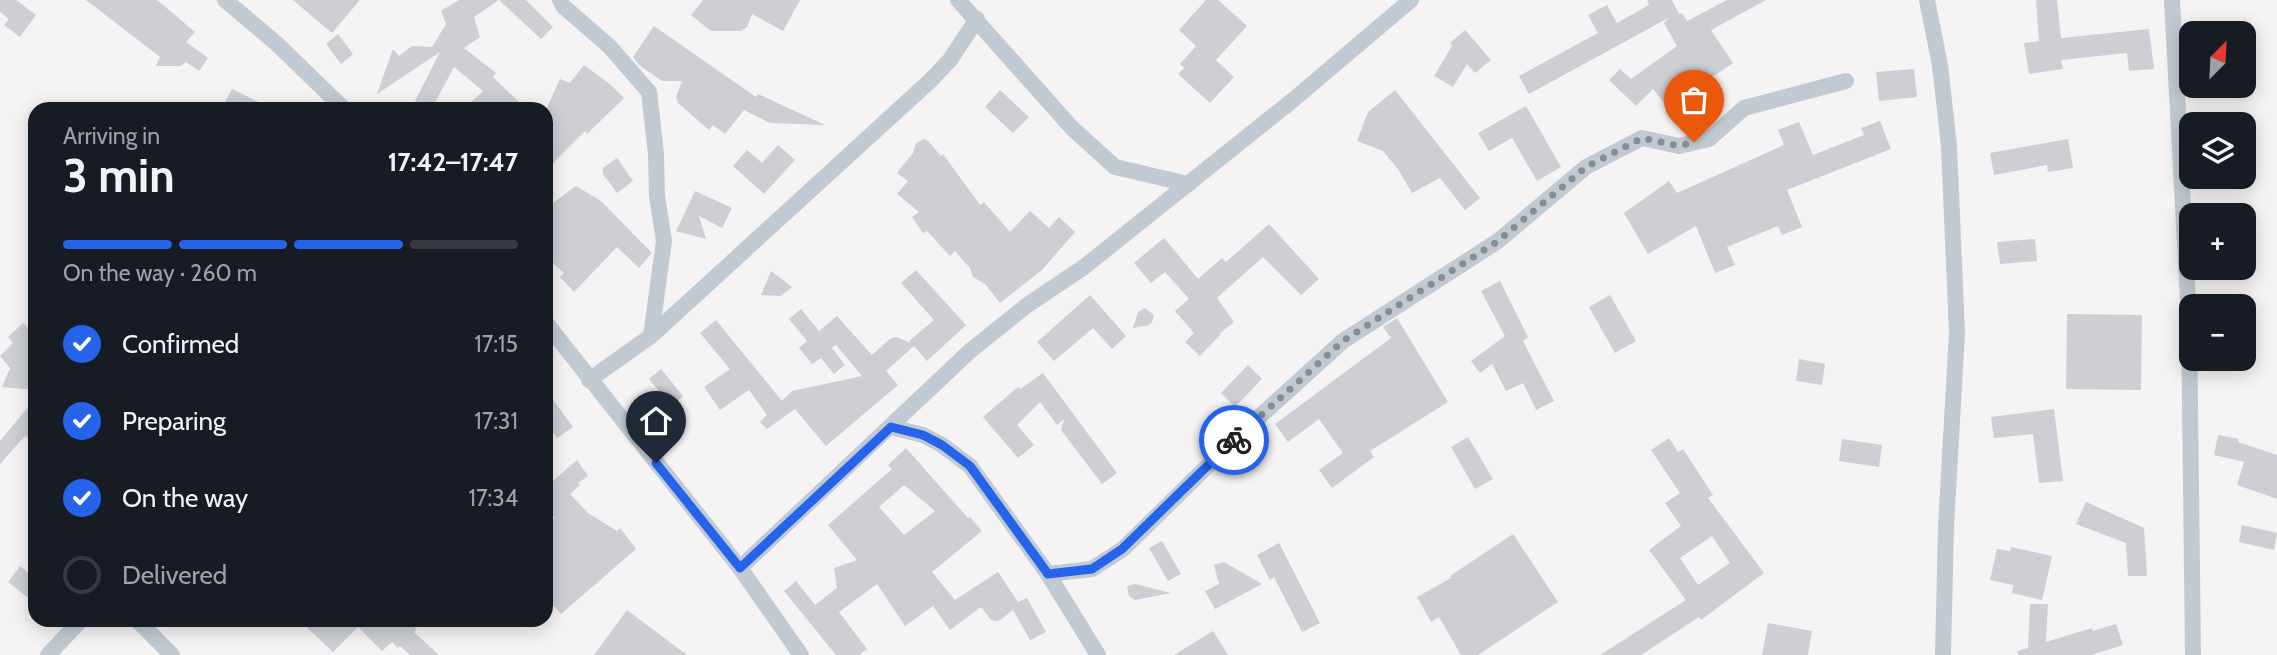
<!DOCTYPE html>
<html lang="en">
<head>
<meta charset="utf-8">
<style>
	body { margin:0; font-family:Cabin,sans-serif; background:#20242c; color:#f1f3f6; height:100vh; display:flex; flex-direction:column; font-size:26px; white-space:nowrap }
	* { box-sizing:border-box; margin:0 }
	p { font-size:23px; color:#9ea1a6 }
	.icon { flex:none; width:38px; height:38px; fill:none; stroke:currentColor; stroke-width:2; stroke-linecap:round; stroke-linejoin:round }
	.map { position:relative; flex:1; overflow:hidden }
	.side { position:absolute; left:28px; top:102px; width:525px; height:525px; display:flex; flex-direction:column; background:#171b24; border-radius:21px; box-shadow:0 4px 18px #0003 }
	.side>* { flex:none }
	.needle { width:46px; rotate:24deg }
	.fabs { position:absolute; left:2179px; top:21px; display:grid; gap:14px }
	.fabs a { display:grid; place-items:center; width:77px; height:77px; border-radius:14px; background:#171b24; box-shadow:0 4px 18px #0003; font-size:35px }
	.pin { position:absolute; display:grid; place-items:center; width:60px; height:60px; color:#fff; margin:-72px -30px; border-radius:50% 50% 50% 0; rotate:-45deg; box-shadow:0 0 7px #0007 }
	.pin .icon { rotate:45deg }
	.courier { position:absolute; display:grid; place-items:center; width:70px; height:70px; margin:-35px; border:5px solid #2563eb; border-radius:50%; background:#fff; color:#222; box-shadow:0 2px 9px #0007 }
	.head em { font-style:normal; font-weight:700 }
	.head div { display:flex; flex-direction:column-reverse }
	.head { display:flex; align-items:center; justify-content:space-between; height:119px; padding:0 35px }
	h1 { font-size:46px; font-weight:700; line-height:52px }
	.bar { display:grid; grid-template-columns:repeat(4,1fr); gap:10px 7px; align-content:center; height:84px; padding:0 35px }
	.bar i { height:9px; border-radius:5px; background:#363941 }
	.bar .current { background:#2563eb }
	.bar p { grid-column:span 4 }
	ol { padding:0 35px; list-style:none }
	li { display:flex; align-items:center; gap:21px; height:77px }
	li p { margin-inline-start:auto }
	li .icon { padding:7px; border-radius:50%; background:#2563eb; color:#fff; stroke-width:4 }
	li:last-child { color:#9ea1a6 }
	li i { width:38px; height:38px; border:4px solid #363941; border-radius:50% }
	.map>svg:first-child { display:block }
	.building { fill:#cdcfd5; fill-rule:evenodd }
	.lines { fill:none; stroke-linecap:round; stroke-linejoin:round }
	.minor { stroke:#c1cad2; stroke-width:16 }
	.done { stroke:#868d94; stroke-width:7; stroke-dasharray:0 12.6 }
	.route { stroke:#2563eb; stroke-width:9 }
</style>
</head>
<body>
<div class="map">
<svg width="2277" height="655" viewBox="0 0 2277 655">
	<rect width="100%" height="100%" fill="#f5f3f3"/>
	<g class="building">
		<polygon points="0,0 16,0 36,15 20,37 4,25 9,19 0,12"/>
		<polygon points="86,0 157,0 195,32 186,42 208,58 199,71 186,62 181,66 156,66 160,57"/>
		<polygon points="293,0 360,0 332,33"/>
		<polygon points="459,0 526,0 553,27 541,39 499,0 474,17 480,37 464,48 496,73 493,77 525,108 465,108 483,91 454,67 432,108 415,101 440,52 377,94 393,49 399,56 412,46 432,47 446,24 441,11"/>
		<polygon points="703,0 800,0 783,31 752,14 747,27 741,31 711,31 691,15"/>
		<polygon points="1206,0 1218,0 1247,26 1216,60 1234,77 1210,103 1178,74 1184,68 1180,64 1196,46 1179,30"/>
		<polygon points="1647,0 1672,0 1679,14 1682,13 1687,21 1727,0 1766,0 1711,30 1733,63 1691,91 1695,96 1680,107 1676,102 1668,108 1653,89 1636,106 1609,80 1620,69 1631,79 1677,46 1664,23 1670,17 1529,94 1519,76 1598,33 1588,15 1607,5 1617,23 1649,5"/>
		<polygon points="2036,0 2057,0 2061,38 2149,29 2154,69 2129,71 2127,53 2061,60 2063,69 2029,74 2024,43 2039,41"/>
		<polygon points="654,26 756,97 758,94 825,125 770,123 744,110 725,134 713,125 709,130 678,103 676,97 682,81 662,81 639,65 633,57"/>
		<polygon points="1465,30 1491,60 1475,73 1467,64 1453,87 1434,76 1452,46 1450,43"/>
		<polygon points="338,34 353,54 341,64 326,44"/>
		<polygon points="584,65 611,85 624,98 587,134 585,131 546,170 546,110 560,79 570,83"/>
		<polygon points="1914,69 1917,97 1879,101 1876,72"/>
		<polygon points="232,89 271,108 222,108"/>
		<polygon points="1000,90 1029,117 1013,133 985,107"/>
		<polygon points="1395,90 1480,198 1465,210 1440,178 1412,193 1398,169 1383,151 1357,141 1368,112"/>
		<polygon points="1526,106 1561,167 1537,181 1512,138 1489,151 1478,133"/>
		<polygon points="1880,121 1891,149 1787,190 1802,227 1782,235 1778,226 1727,247 1735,265 1715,273 1696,226 1648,254 1624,213 1669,181 1677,193 1784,145 1778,130 1799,122 1813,155 1864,135 1861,128"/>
		<polygon points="924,139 928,141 941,156 943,154 980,205 984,202 1010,232 1030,211 1049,228 1059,217 1075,232 1042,270 1000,303 985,284 973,277 970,268 955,251 950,256 927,231 923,233 912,217 919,212 897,194 908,181 897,173 913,153 916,143"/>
		<polygon points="2068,139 2073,168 2048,172 2047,165 1994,175 1990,153"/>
		<polygon points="778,145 795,160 764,194 733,166 747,150 762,163"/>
		<polygon points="617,158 633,181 617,193 603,174 603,168"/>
		<polygon points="576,186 601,201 652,253 639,268 617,247 574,292 560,277 564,273 546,257 546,208"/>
		<polygon points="695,191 732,208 722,228 699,216 706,239 676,231"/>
		<polygon points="1269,224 1319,279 1301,295 1263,257 1217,298 1234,322 1219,334 1221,334 1200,356 1185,342 1194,333 1175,311 1189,299 1165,272 1151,283 1134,263 1164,238 1198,279 1222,258 1226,262"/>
		<polygon points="2035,239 2037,261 2000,264 1997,242"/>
		<polygon points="916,270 966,325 927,361 914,346 886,371 898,385 826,446 795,409 767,429 760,422 767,415 749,390 720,410 704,387 730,369 700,333 716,320 782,401 792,391 862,376 836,345 832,348 845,365 834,374 821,358 812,364 799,348 807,341 789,319 801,309 819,331 837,316 872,355 890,339 896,337 911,343 909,341 934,320 901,283"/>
		<polygon points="771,271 792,287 781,296 761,295"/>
		<polygon points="1500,281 1528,337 1523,341 1554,401 1536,410 1523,383 1506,391 1492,364 1480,373 1471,361 1505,336 1481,291"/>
		<polygon points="1090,295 1126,336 1112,349 1093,328 1054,361 1037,342"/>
		<polygon points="1610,295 1636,341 1615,353 1589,307"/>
		<polygon points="1145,308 1154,315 1152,322 1149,325 1133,328 1138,312"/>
		<polygon points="2067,314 2142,315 2141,390 2066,389"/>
		<polygon points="1397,318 1448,402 1370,451 1374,457 1332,488 1319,470 1343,453 1319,419 1288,442 1275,424 1391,338 1383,327"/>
		<polygon points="23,323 35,335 35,390 2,387 10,368 0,356 13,343 8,337"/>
		<polygon points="1799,359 1825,364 1822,385 1796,381"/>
		<polygon points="1248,365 1262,379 1235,407 1221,393"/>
		<polygon points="661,369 683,396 671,406 649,379"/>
		<polygon points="1043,373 1117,473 1102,484 1061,430 1064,419 1057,425 1040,402 1017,425 1034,445 1018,458 983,417 1018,387 1020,389"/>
		<polygon points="546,390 573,427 557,438 546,423"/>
		<polygon points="35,399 35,445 25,436 0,464 0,441"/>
		<polygon points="2054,409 2063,481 2039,483 2033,434 1994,438 1991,417"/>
		<polygon points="2218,435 2239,439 2238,442 2277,455 2277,499 2237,485 2244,462 2214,455"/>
		<polygon points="1468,437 1493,479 1475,489 1451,447"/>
		<path d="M1669,438L1678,452L1683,449L1713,495L1708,498L1764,573L1701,620L1699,617L1641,655H1600L1686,600L1649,550L1681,526L1665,503L1680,493L1651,450ZM1712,536L1730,563L1698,585L1680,558Z"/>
		<polygon points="1842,439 1882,445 1879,467 1839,461"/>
		<path d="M906,448L968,518L970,517L982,531L932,572L955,600L998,572L1018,602L1027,598L1046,632L1030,640L1013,610L1000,620L996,621L991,620L981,607L950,630L933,606L905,626L877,584L839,612L867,649L859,655H836L784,591L796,581L815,605L837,588L834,568L857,560L828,525L892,469L888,465ZM904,485L935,511L904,535L879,507Z"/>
		<polygon points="577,460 588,476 578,483 580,485 570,494 588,513 617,531 620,528 636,549 561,614 546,597 546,525 555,518 546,508 546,487"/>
		<polygon points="2086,502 2144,528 2147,576 2128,576 2126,543 2076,524"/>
		<polygon points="2242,525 2277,533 2274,550 2239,542"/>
		<polygon points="1513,534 1558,602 1478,655 1461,655 1439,617 1431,622 1417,597 1451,578 1450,576"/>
		<polygon points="1162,541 1181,574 1168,581 1149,548"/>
		<polygon points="1279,543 1320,623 1302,632 1274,577 1270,580 1257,555"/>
		<polygon points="2011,547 2052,556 2042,600 2012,593 2013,585 1990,580 1997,549 2010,551"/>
		<polygon points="1224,562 1262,584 1215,609 1205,591 1219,584 1214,565"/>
		<polygon points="20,566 35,578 35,603 8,582"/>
		<polygon points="1136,584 1171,593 1135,600 1129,596 1127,586"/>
		<polygon points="2030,604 2048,604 2046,642 2092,628 2093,631 2116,624 2123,645 2091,655 2018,655 2017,651 2028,648"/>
		<polygon points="627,610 687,655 594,655"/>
		<polygon points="299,620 407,620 417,629 414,632 439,655 410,655 400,646 398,648 392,642 382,651 358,627 333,652"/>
		<polygon points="1768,623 1812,631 1808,655 1762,655"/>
		<polygon points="1213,631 1228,655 1174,655"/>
	</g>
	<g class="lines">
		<g class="minor">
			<polyline points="225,0 277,44 343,108"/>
			<polyline points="560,0 563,6 610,47 649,92 656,154 657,196 664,241 651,336"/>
			<polyline points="958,0 1072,128 1115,167 1188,184"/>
			<polyline points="1927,0 1940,65 1949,146 1957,333 1946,526 1943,655"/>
			<polyline points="2172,0 2189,319 2193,655"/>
			<polyline points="546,323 740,568 801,655"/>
			<polyline points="589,380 651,336 931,80 950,60 977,19"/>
			<polyline points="891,427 923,435 942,445 970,466 1048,574 1098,655"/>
			<polyline points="740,568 970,351 1026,306 1084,267 1293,100 1411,0"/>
			<polyline points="1048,574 1092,569 1123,549 1237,437 1343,341 1498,241 1586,167 1642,138 1679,146 1709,139 1744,108 1846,81"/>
			<polyline points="137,620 172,655"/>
			<polyline points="48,655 81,620"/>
		</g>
	</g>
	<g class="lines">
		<polyline class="done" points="1234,440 1343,341 1498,241 1586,167 1642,138 1679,146 1694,142"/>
		<polyline class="route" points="656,463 740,568 891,427 923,435 942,445 970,466 1048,574 1092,569 1122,549 1234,440"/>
	</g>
</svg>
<div class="fabs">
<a><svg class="needle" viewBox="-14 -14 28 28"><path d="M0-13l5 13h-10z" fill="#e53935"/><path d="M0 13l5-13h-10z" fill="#9ea1a6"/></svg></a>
<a><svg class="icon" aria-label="layers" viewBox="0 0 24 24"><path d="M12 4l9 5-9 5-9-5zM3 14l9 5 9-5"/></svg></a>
<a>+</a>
<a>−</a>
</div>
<div class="pin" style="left:1694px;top:142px;background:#ea580c"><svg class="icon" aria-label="bag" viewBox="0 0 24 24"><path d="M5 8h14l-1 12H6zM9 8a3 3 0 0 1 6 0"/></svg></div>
<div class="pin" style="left:656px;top:463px;background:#1f2937"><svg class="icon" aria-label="home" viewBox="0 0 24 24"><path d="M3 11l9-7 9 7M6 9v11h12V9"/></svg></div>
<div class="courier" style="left:1234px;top:440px"><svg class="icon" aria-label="bike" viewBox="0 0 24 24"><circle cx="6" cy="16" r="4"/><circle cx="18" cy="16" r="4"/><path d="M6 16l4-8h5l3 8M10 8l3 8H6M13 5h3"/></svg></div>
<section class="side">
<div class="head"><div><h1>3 min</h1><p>Arriving in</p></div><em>17:42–17:47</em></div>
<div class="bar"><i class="current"></i><i class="current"></i><i class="current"></i><i></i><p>On the way · 260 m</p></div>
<ol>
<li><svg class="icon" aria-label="check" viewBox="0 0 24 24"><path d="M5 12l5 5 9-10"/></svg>Confirmed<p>17:15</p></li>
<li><svg class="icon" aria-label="check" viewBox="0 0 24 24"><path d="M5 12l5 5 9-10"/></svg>Preparing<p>17:31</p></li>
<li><svg class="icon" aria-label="check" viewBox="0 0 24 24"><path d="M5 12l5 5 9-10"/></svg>On the way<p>17:34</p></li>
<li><i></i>Delivered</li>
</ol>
</section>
</div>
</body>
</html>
